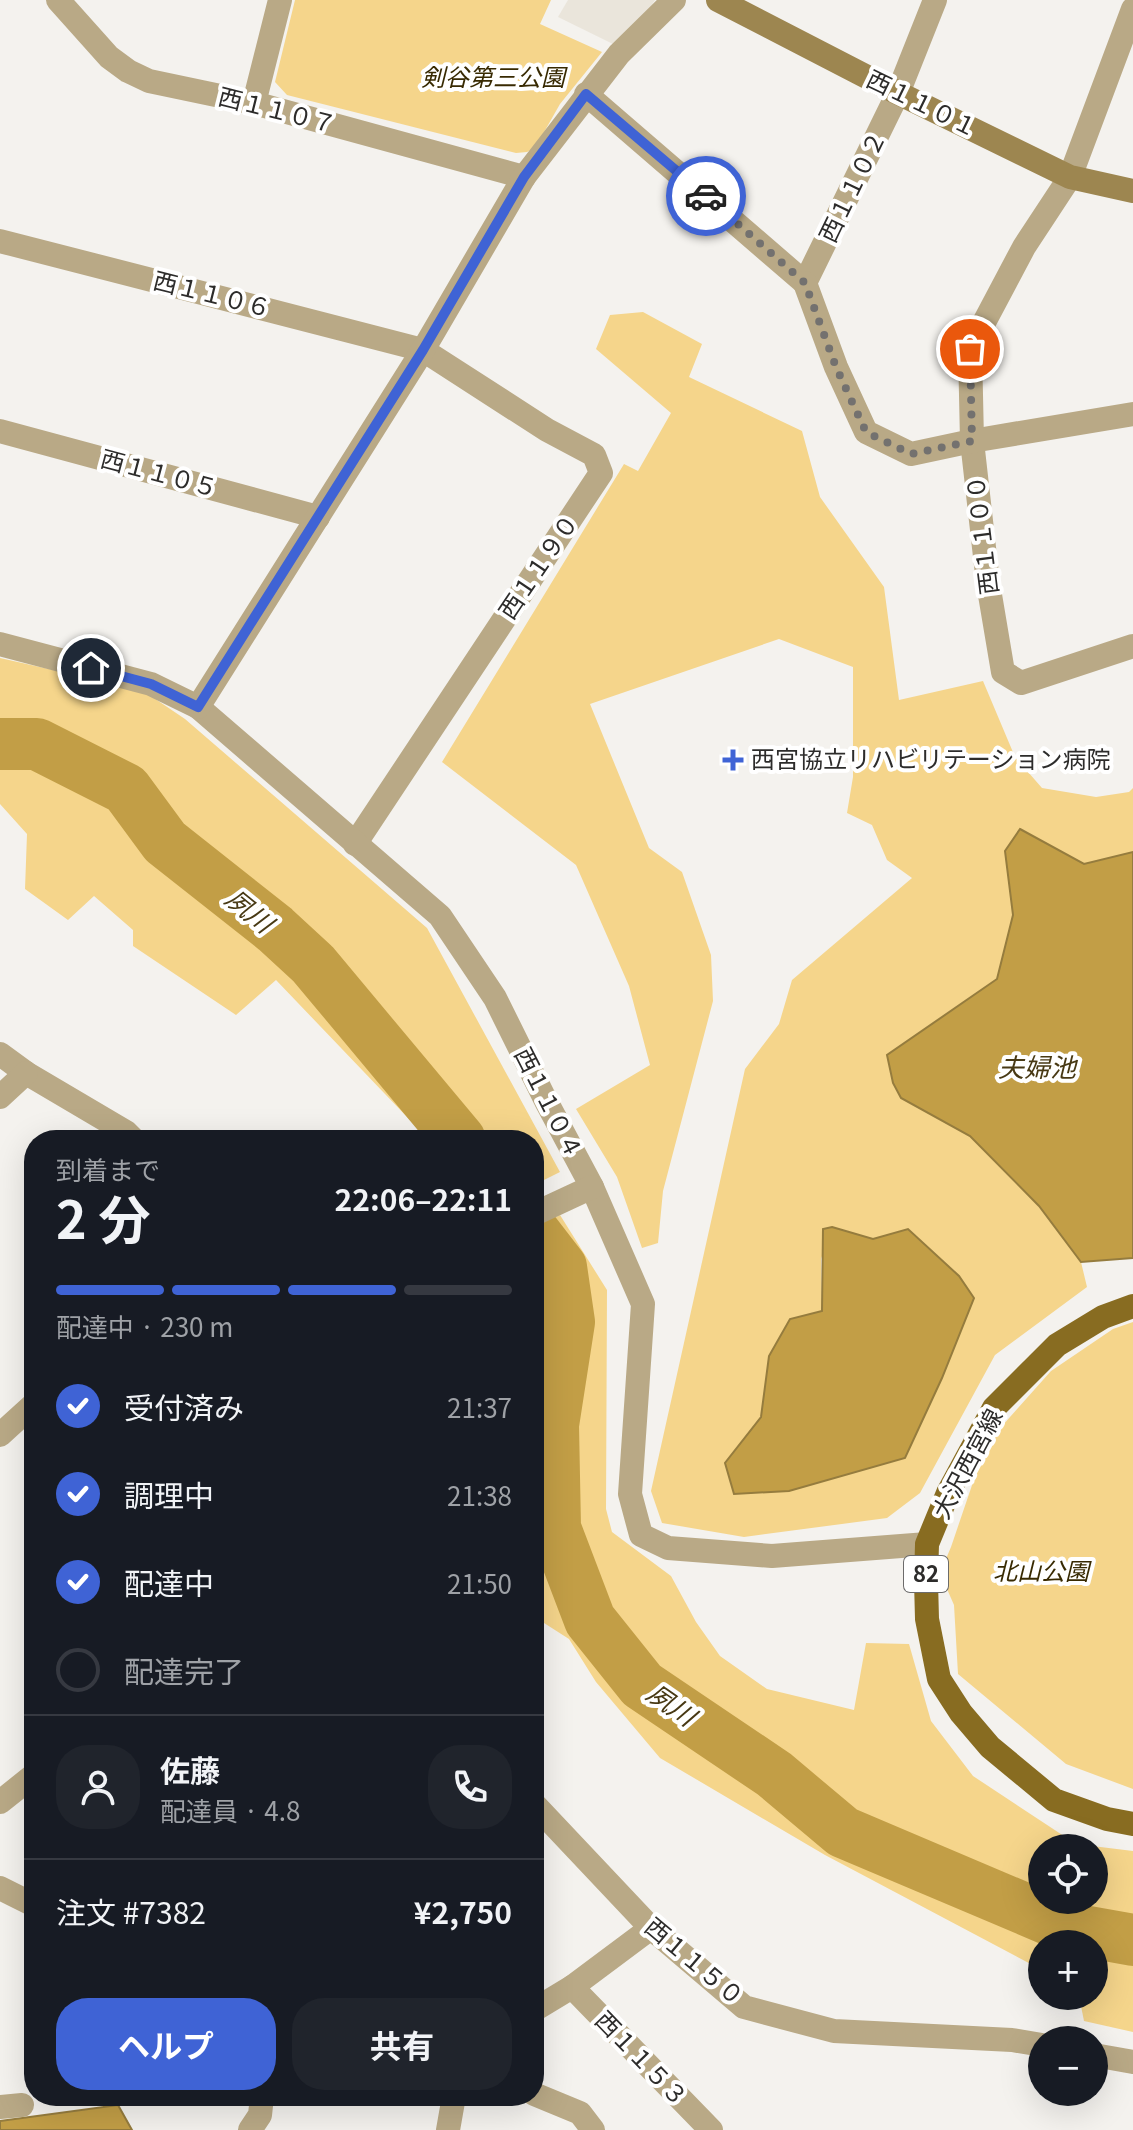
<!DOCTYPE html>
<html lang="ja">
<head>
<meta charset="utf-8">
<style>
	body { margin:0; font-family:Georgia,"Noto Sans JP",serif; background:#20242c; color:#f1f3f6; height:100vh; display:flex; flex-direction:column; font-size:30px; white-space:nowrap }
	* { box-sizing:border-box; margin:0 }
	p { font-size:26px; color:#9ea1a6 }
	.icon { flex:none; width:44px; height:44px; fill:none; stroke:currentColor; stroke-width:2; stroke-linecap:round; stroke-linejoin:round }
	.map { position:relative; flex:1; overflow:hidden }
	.details { position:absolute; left:24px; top:1130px; width:520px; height:976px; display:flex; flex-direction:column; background:#171b24; border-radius:32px; box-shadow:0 8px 32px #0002 }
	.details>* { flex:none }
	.fabs { position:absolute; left:1028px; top:1834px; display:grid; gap:16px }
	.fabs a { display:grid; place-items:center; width:80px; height:80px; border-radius:50%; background:#171b24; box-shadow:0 8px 32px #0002; font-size:40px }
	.pin { position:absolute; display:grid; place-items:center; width:68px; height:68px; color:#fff; margin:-34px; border:4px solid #fff; border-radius:50%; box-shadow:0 2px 8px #0007 }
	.courier { position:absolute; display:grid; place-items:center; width:80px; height:80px; margin:-40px; border:6px solid #3f63d5; border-radius:50%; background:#fff; color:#222; box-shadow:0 2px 10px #0007 }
	.head em { font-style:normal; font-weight:700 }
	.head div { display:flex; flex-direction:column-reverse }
	.head { display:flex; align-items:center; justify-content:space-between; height:136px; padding:0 32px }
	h1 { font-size:52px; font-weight:700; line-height:60px }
	.bar { display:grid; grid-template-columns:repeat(4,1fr); gap:12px 8px; align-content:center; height:96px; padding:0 32px }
	.bar i { height:10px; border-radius:6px; background:#363941 }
	.bar .selected { background:#3f63d5 }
	.bar p { grid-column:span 4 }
	.line { display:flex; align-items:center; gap:20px; padding:0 32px; border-top:2px solid #363941 }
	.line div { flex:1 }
	.round { display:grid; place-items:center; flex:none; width:84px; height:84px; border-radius:32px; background:#20242c }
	ol { padding:0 32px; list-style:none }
	li { display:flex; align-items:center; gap:24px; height:88px }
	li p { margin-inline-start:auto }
	li .icon { padding:8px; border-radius:50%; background:#3f63d5; color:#fff; stroke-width:4 }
	li:last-child { color:#9ea1a6 }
	li i { width:44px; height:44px; border:4px solid #363941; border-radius:50% }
	.button { display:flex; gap:16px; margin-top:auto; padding:16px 32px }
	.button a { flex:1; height:92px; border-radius:32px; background:#3f63d5; color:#fff; font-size:32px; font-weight:700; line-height:92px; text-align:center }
	.button a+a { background:#20242c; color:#f1f3f6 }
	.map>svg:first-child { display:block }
	.built { fill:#eae5db }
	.green { fill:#f5d58b; fill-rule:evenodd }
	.water { fill:#c29e46; stroke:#957c3e; stroke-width:2 }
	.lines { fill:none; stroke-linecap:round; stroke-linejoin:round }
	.river { stroke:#c29e46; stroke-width:52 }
	.street { stroke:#b9a986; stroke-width:24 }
	.secondary { stroke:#9d8650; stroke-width:24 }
	.primary { stroke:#886c21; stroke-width:24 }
	.done { stroke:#73716f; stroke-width:8; stroke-dasharray:0 14.4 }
	.route { stroke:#3f63d5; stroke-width:10 }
	.poi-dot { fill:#3f63d5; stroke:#fff; stroke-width:3 }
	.labels { text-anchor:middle; stroke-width:8; stroke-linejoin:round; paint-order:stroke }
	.shield { fill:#fff; stroke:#6c6b6b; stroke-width:2 }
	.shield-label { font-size:22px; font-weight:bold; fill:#2d2c2b }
	.park-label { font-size:24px; font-style:italic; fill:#382a02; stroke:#fff }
	.street-label { font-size:24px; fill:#2d2c2b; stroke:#fff }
	.poi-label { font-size:24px; fill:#2d2c2b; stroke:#fff; text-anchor:start }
	.water-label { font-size:26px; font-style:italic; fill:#483914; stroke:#fff }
</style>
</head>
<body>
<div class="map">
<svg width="1133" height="2130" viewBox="0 0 1133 2130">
	<rect width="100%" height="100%" fill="#f4f2ee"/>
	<polygon class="built" points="568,0 655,0 646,14 613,44 558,17"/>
	<g class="green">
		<polygon points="295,0 551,0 540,24 602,52 560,104 535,148 527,152 516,153 287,95 275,82"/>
		<path d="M643,312L702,344L689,377L802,431L820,497L884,587L899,700L983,681L1015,757L1042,788L1096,797L1129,792L1133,788V852L1084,865L1020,829L1005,851L1013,915L997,979L888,1055L901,1098L970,1136L1039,1206L1081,1262L1087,1287L995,1355L920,1493L887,1518L744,1537L662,1523L651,1491L745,1069L779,1024L792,980L912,878L887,860L872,825L847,813L853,777V667L779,639L590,704L649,848L682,872L711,955L713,1001L663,1191L658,1243L642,1248L617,1177L576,1109L650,1065L629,986L576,865L442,762L624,464L638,471L671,413L596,349L610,315ZM832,1227L873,1239L735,1494L725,1463L761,1417L822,1311L821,1259Z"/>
		<polygon points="0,658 142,690 185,719 427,928 560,1172 534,1185 534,1140 429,1140 276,980 236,1015 133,946 133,930 94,896 68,920 25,889 27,834 0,804"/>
		<path d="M560,1215L607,1290L606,1509L612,1532L671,1576L696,1622L720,1656L767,1689L854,1710L866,1643L909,1644L931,1721L973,1776L1076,1844L1133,1851V2032L1084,2021L1079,1996H1094V1944H1042V1970L825,1855L660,1758L596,1682L569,1639L544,1623L534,1610V1342L542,1294L534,1274V1228ZM1042,1848H1094V1900H1042Z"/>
		<polygon points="1133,1322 1133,1789 1066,1764 958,1674 954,1605 940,1573 951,1547 986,1444 1051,1371 1113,1329"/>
	</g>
	<g class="water">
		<polygon points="1020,829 1084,864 1133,852 1133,1258 1081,1262 1039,1206 970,1136 901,1098 893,1083 887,1055 997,979 1013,915 1005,851"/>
		<polygon points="832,1227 873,1239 908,1229 959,1276 974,1298 942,1378 905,1458 789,1491 734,1494 725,1463 761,1417 769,1356 790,1319 822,1311 823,1229"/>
		<polygon points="118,2105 132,2130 0,2130 0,2121"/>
	</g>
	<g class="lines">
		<g class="river">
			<polyline points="0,744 37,744 126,789 165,842 275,929 313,964 460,1140"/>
			<polyline points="534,1232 561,1267 569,1322 553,1425 555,1528 590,1620 642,1685 774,1774 843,1832 1072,1929 1133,1940"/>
		</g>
		<g class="street">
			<polyline points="58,0 109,57 128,71 149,81 254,103 524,177"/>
			<polyline points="1133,9 1070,177 1024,247 970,349 972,441 988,583 1003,672 1021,683 1133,646"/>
			<polyline points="586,94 805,283 898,93 935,0"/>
			<polyline points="254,103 280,0"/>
			<polyline points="0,241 423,350 547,430 594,455 601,473 355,844"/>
			<polyline points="805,283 836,367 866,432 911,454 972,441 1133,414"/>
			<polyline points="0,431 318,517"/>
			<polyline points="0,644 151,684 198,707 440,916 495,998 546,1101 592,1187 643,1304 630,1494 641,1535 668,1548 772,1556 927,1544"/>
			<polyline points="198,707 423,350 524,177 619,54 674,0"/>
			<polyline points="0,1054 26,1073 126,1132 134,1140"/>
			<polyline points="0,1097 26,1073"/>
			<polyline points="534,1214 592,1187"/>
			<polyline points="0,1435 34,1404"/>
			<polyline points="0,1802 34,1775"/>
			<polyline points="534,1804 651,1928 744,2007 834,2031 1012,2040 1042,2045"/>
			<polyline points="0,1888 34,1905"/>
			<polyline points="572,1987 711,2130"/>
			<polyline points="534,2010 572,1987 651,1928"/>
			<polyline points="1094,2055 1133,2062"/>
			<polyline points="534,2094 580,2113 593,2130"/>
			<polyline points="0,2107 22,2105"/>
			<polyline points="250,2130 260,2115 262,2096"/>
			<polyline points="448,2130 454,2096"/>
		</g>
		<polyline class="secondary" points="718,0 898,93 1070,177 1133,191"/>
		<polyline class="primary" points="1133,1306 1103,1317 1057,1345 994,1408 948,1493 927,1544 926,1581 927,1619 939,1679 961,1713 990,1747 1054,1800 1107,1819 1133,1824"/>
	</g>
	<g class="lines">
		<polyline class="done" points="706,196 805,283 836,367 866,432 911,454 972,441 970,349"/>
		<polyline class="route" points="91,668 151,684 198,707 423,350 524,177 586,94 706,196"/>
	</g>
	<path class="poi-dot" d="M729 748h8v8h8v8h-8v8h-8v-8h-8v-8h8z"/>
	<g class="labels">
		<rect class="shield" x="904" y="1556" width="44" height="36" rx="6"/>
		<g class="shield-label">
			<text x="926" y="1582">82</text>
		</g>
		<g class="park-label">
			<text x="493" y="86">剣谷第三公園</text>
			<text x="1041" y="1580">北山公園</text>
		</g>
		<g class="street-label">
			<text transform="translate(922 104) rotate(26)" y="8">西１１０１</text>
			<text transform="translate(277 111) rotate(14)" y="8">西１１０７</text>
			<text transform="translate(853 187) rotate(-64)" y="8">西１１０２</text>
			<text transform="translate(212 295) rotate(14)" y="8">西１１０６</text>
			<text transform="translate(159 474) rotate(15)" y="8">西１１０５</text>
			<text transform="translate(983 535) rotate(-97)" y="8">西１１００</text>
			<text transform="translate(539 567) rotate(-56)" y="8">西１１９０</text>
			<text transform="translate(548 1103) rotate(63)" y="8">西１１０４</text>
			<text transform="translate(968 1464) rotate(-62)" y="8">大沢西宮線</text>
			<text transform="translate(694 1962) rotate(40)" y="8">西１１５０</text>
			<text transform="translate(641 2059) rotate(46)" y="8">西１１５３</text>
		</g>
		<g class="poi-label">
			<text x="751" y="768">西宮協立リハビリテーション病院</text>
		</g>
		<g class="water-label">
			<text transform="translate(249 911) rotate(39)" y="9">夙川</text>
			<text x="1037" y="1077">夫婦池</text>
			<text transform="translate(671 1705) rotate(35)" y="9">夙川</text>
		</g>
	</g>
</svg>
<div class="fabs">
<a><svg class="icon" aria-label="locate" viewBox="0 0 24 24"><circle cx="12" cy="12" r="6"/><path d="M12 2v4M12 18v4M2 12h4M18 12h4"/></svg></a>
<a>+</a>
<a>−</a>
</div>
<div class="pin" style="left:970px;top:349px;background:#ea580c"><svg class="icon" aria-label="bag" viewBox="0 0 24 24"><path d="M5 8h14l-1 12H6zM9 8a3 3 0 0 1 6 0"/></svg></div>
<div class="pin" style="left:91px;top:668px;background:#1f2937"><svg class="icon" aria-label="home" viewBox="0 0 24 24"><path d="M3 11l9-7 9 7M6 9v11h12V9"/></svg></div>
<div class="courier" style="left:706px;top:196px"><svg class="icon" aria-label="car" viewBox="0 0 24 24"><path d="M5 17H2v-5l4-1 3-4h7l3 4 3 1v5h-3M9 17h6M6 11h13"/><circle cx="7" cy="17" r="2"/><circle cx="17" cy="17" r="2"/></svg></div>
<section class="details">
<div class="head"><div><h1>2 分</h1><p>到着まで</p></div><em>22:06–22:11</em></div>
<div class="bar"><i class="selected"></i><i class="selected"></i><i class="selected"></i><i></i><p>配達中 · 230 m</p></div>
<ol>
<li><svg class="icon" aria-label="check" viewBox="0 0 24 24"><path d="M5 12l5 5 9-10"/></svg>受付済み<p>21:37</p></li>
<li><svg class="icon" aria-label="check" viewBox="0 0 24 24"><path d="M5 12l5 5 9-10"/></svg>調理中<p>21:38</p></li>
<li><svg class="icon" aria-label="check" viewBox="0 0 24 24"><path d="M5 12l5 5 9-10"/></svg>配達中<p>21:50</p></li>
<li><i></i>配達完了</li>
</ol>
<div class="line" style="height:144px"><a class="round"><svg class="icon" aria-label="person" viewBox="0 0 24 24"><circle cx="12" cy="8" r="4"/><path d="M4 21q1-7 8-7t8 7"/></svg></a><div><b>佐藤</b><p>配達員 · 4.8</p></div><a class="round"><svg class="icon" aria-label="phone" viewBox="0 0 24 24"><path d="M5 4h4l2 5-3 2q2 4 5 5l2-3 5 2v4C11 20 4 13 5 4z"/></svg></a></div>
<div class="line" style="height:104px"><div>注文 #7382</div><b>¥2,750</b></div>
<div class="button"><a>ヘルプ</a><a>共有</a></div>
</section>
</div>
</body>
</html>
